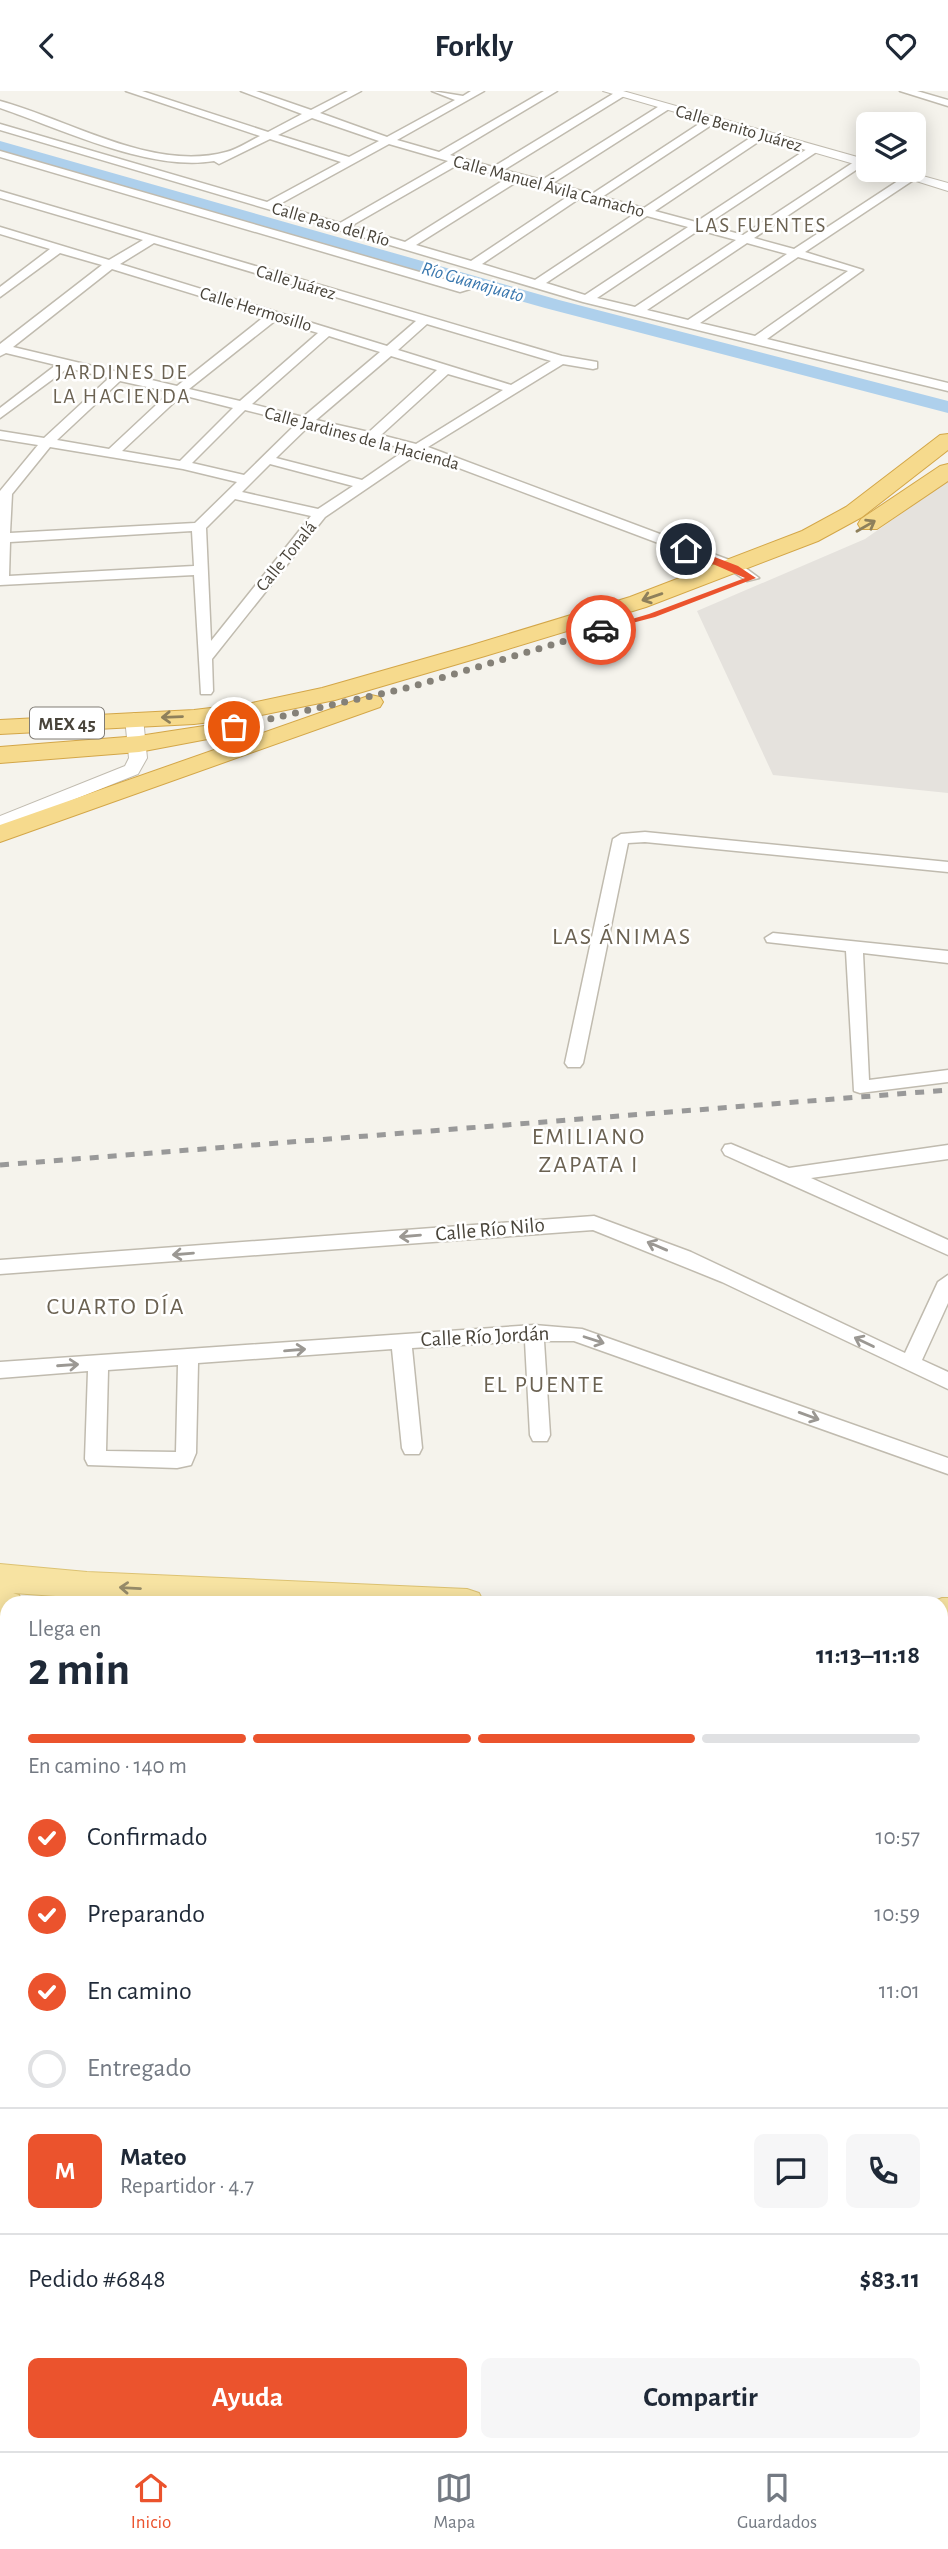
<!DOCTYPE html>
<html lang="es">
<head>
<meta charset="utf-8">
<style>
	body { margin:0; font-family:"Alegreya Sans",sans-serif; background:#f6f6f7; color:#1f2937; height:100vh; display:flex; flex-direction:column; font-size:26px; white-space:nowrap }
	* { box-sizing:border-box; margin:0 }
	p { font-size:23px; color:#747a83 }
	.icon { flex:none; width:38px; height:38px; fill:none; stroke:currentColor; stroke-width:2; stroke-linecap:round; stroke-linejoin:round }
	.map { position:relative; flex:1; overflow:hidden }
	.sheet { position:absolute; left:0px; top:1505px; width:948px; height:856px; display:flex; flex-direction:column; background:#fff; border-radius:21px 21px 0 0; box-shadow:0 4px 18px #0003 }
	.sheet>* { flex:none }
	.tools { position:absolute; left:856px; top:21px; display:grid; gap:14px }
	.tools a { display:grid; place-items:center; width:70px; height:70px; border-radius:10px; background:#fff; box-shadow:0 4px 18px #0003; font-size:35px }
	.pin { position:absolute; display:grid; place-items:center; width:60px; height:60px; color:#fff; margin:-30px; border:4px solid #fff; border-radius:50%; box-shadow:0 2px 7px #0007 }
	.courier { position:absolute; display:grid; place-items:center; width:70px; height:70px; margin:-35px; border:5px solid #eb532d; border-radius:50%; background:#fff; color:#222; box-shadow:0 2px 9px #0007 }
	.head em { font-style:normal; font-weight:700 }
	.head div { display:flex; flex-direction:column-reverse }
	.head { display:flex; align-items:center; justify-content:space-between; height:119px; padding:0 28px }
	h1 { font-size:46px; font-weight:700; line-height:52px }
	.bar { display:grid; grid-template-columns:repeat(4,1fr); gap:10px 7px; align-content:center; height:84px; padding:0 28px }
	.bar i { height:9px; border-radius:5px; background:#e0e1e3 }
	.bar .current { background:#eb532d }
	.bar p { grid-column:span 4 }
	.line { display:flex; align-items:center; gap:18px; padding:0 28px; border-top:2px solid #e0e1e3 }
	.line div { flex:1 }
	.round { display:grid; place-items:center; flex:none; width:74px; height:74px; border-radius:10px; background:#f6f6f7 }
	ol { padding:0 28px; list-style:none }
	li { display:flex; align-items:center; gap:21px; height:77px }
	li p { margin-inline-start:auto }
	li .icon { padding:7px; border-radius:50%; background:#eb532d; color:#fff; stroke-width:4 }
	li:last-child { color:#747a83 }
	li i { width:38px; height:38px; border:4px solid #e0e1e3; border-radius:50% }
	.action { display:flex; gap:14px; margin-top:auto; padding:14px 28px }
	.action a { flex:1; height:80px; border-radius:10px; background:#eb532d; color:#fff; font-size:28px; font-weight:700; line-height:80px; text-align:center }
	.action a+a { background:#f6f6f7; color:#1f2937 }
	header { display:flex; justify-content:space-between; align-items:center; height:91px; padding:0 28px; background:#fff; font-size:32px; font-weight:700 }
	.tabs { display:flex; justify-content:space-around; align-items:center; height:98px; border-top:2px solid #e0e1e3; background:#fff; font-size:19px; color:#747a83 }
	.tabs a { display:grid; justify-items:center; gap:4px }
	.tabs .current { color:#eb532d }
	.map>svg:first-child { display:block }
	.industrial { fill:#e5e2dd }
	.lines { fill:none; stroke-linecap:round; stroke-linejoin:round }
	.river { fill:#aed0ec; fill-rule:evenodd }
	.minor-casing { stroke:#c0bbaf; stroke-width:3 }
	.tertiary-casing { stroke:#c0bbaf; stroke-width:2 }
	.secondary-casing { stroke:#d1c79f; stroke-width:3 }
	.primary-casing { stroke:#dcc273; stroke-width:2 }
	.trunk-casing { stroke:#d3a648; stroke-width:2 }
	.minor { fill:#fff; fill-rule:evenodd }
	.tertiary { fill:#fff; fill-rule:evenodd }
	.secondary { fill:#fbf3d0; fill-rule:evenodd }
	.primary { fill:#f7e3a2; fill-rule:evenodd }
	.trunk { fill:#f6da8d; fill-rule:evenodd }
	.rail { stroke:#999; stroke-width:5; stroke-dasharray:9 9; stroke-linecap:butt }
	.oneway { stroke:#8e805b }
	.oneway2 { stroke:#9b9893 }
	.oneway3 { stroke:#978c69 }
	.route { fill:#eb532d }
	.done { stroke:#858178; stroke-width:7; stroke-dasharray:0 12.6 }
	.labels { text-anchor:middle; stroke-width:5; stroke-linejoin:round; paint-order:stroke }
	.far-street-label { font-size:18px; fill:#49443a; stroke:#fff }
	.far-water-label { font-size:19px; font-style:italic; fill:#3977ae; stroke:#fff }
	.shield { fill:#fff; stroke:#807c75; stroke-width:2 }
	.shield-label { font-size:19px; font-weight:bold; fill:#49443a }
	.far-quarter-label { font-size:21px; letter-spacing:2px; fill:#6b6252; stroke:#fff }
	.street-label { font-size:21px; fill:#49443a; stroke:#fff }
	.quarter-label { font-size:24px; letter-spacing:2px; fill:#6b6252; stroke:#fff }
</style>
</head>
<body>
<header><svg class="icon" aria-label="back" viewBox="0 0 24 24"><path d="M15 5l-7 7 7 7"/></svg>Forkly<svg class="icon" aria-label="heart" viewBox="0 0 24 24"><path d="M12 20l-8-8c-3-5 5-10 8-4 3-6 11-1 8 4z"/></svg></header>
<div class="map">
<svg width="948" height="2360" viewBox="0 0 948 2360">
	<rect width="100%" height="100%" fill="#f5f3ec"/>
	<polygon class="industrial" points="948,390 948,702 773,684 697,520 865,448"/>
	<g class="lines">
		<polygon class="river" points="0,50 559,209 948,310 948,322 545,217 0,61"/>
		<defs>
			<g id="minor">
				<path d="M126,0H142L268,41L302,23L241,0H256L311,19L348,0H361L320,22L387,46L455,9L432,0L463,5L471,0H484L397,49L439,61L544,0H557L450,64L493,76L616,1H624V5L504,79L542,89L661,14H669V18L553,92L592,103L708,27H716V31L602,106L644,117L759,41H767V45L655,120L696,131L810,56H818V60L706,134L743,144L857,69H865V73L754,147L794,158L907,84H915V88L805,161L863,179L767,248L948,292V300L583,211L0,39V33L267,111L341,71L270,48L219,73L214,70C149,81 62,38 0,17V10C70,29 153,81 226,61C238,58 249,50 260,45ZM312,27L379,50L349,66L278,44ZM389,53L448,70L340,132L278,114ZM459,73L507,87L405,151L351,135ZM518,90L570,104L471,170L416,154ZM580,107L636,122L535,189L482,173ZM647,125L688,136L585,204L546,192ZM699,139L736,149L635,216L597,207ZM747,152L787,163L688,229L647,219ZM798,166L848,180L755,245L700,232Z"/>
				<polygon points="900,0 917,0 948,9 948,15"/>
				<polygon points="0,60 468,195 470,198 460,201 0,66"/>
				<path d="M0,100L562,265L597,271V277L593,278L563,273L428,356L740,473L759,487L747,490L730,479L419,362L325,426L212,568L213,600L211,603H201L194,484L0,494V400L38,354L0,348V340L44,347L109,287L68,277L0,327V317L56,274L6,262L0,265V253L102,174L60,162L0,206V196L50,158L0,143V136L109,169L143,149L0,107ZM154,152L416,230L387,255L120,173ZM112,178L265,225L177,295L13,256ZM276,229L318,242L240,310L189,298ZM427,233L551,270L511,294L398,259ZM329,245L380,261L303,326L252,313ZM391,265L437,279L369,341L316,329ZM448,283L503,299L416,353L381,344ZM120,290L170,301L109,358L57,349ZM182,304L233,317L180,370L122,360ZM245,319L297,332L244,384L192,372ZM309,335L407,358L362,389L276,367ZM50,356L183,378L237,391L195,432L10,442L12,403ZM270,373L353,395L318,418L242,401ZM235,408L311,425L211,550L206,437ZM192,440L194,475L9,485L10,451Z"/>
				<polygon points="645,741 948,771 948,781 645,751 628,752 583,972 580,976 568,976 565,972 613,748 621,743"/>
				<polygon points="773,842 948,860 948,872 863,862 869,989 948,979 948,991 860,1002 854,1000 846,860 767,851 765,847"/>
				<polygon points="731,1053 789,1077 948,1054 948,1068 811,1087 948,1149 948,1164 725,1064 722,1059 725,1054"/>
				<polygon points="594,1125 691,1161 905,1262 938,1191 948,1184 948,1212 922,1269 948,1281 948,1298 722,1191 593,1139 0,1183 0,1169"/>
				<path d="M534,1234L582,1238L948,1367V1383L574,1250H544L550,1344L547,1350H533L530,1344L525,1250L412,1257L422,1357L419,1363H405L402,1357L392,1258L198,1272L196,1362L191,1374L177,1377L88,1374L85,1368L88,1280L0,1287V1271ZM178,1274L176,1361L106,1360L108,1279Z"/>
				<polygon points="7,1768 7,1790 0,1792 0,1770"/>
				<polygon points="7,2023 7,2067 0,2070 0,2026"/>
				<polygon points="7,2277 7,2326 0,2329 0,2280"/>
			</g>
			<g id="tertiary">
				<polygon points="603,0 623,0 868,69 868,77"/>
				<polygon points="881,79 901,79 948,92 948,100"/>
				<polygon points="134,622 143,627 147,667 138,683 0,738 0,725 125,675 129,667 125,627"/>
			</g>
			<g id="secondary">
				<polygon points="948,2210 948,2287 942,2290 942,2212"/>
				<polygon points="942,2340 948,2354 947,2360 909,2360 910,2354 942,2354"/>
			</g>
			<g id="primary">
				<polygon points="0,1473 87,1481 467,1498 479,1502 484,1512 155,1512 13,1502 19,1504 23,1512 7,1512 7,1528 0,1528"/>
				<polygon points="942,1507 948,1507 948,1535 942,1535 942,1512 930,1512"/>
				<polygon points="948,1551 948,1581 942,1581 942,1552"/>
			</g>
			<g id="trunk">
				<polygon points="948,343 948,359 862,426 818,450 646,516 485,565 335,609 252,626 194,633 0,643 0,629 194,619 252,612 322,597 469,555 630,506 802,440 846,416 940,344"/>
				<polygon points="948,373 948,390 877,438 861,438 858,433 861,428 940,375"/>
				<polygon points="371,604 380,606 383,611 380,616 0,751 0,734"/>
				<polygon points="204,635 213,637 216,642 213,647 139,661 0,672 0,656 139,645"/>
			</g>
		</defs>
		<use href="#minor" class="minor-casing"/>
		<use href="#tertiary" class="tertiary-casing"/>
		<use href="#secondary" class="secondary-casing"/>
		<use href="#primary" class="primary-casing"/>
		<use href="#trunk" class="trunk-casing"/>
		<use href="#minor" class="minor"/>
		<use href="#tertiary" class="tertiary"/>
		<use href="#secondary" class="secondary"/>
		<use href="#primary" class="primary"/>
		<use href="#trunk" class="trunk"/>
		<polyline class="rail" points="0,1074 948,999"/>
	</g>
	<defs><path id="oneway-shaft" d="M-6 0H5M1.5-3L5.5 0L1.5 3" fill="none" stroke-width="1.6" stroke-linecap="round" stroke-linejoin="round" transform="scale(1.75)"/></defs>
	<g class="oneway">
		<use href="#oneway-shaft" transform="translate(866 435) rotate(-30)"/>
		<use href="#oneway-shaft" transform="translate(652 506) rotate(161)"/>
		<use href="#oneway-shaft" transform="translate(172 626) rotate(178)"/>
	</g>
	<g class="oneway2">
		<use href="#oneway-shaft" transform="translate(410 1145) rotate(175)"/>
		<use href="#oneway-shaft" transform="translate(657 1155) rotate(-157)"/>
		<use href="#oneway-shaft" transform="translate(183 1163) rotate(175)"/>
		<use href="#oneway-shaft" transform="translate(594 1249) rotate(18)"/>
		<use href="#oneway-shaft" transform="translate(864 1251) rotate(-154)"/>
		<use href="#oneway-shaft" transform="translate(295 1259) rotate(-5)"/>
		<use href="#oneway-shaft" transform="translate(68 1274) rotate(-4)"/>
		<use href="#oneway-shaft" transform="translate(809 1325) rotate(20)"/>
	</g>
	<use class="oneway3" href="#oneway-shaft" transform="translate(130 1497) rotate(-177)"/>
	<polygon class="route" points="686,455 738,475 756,487 655,526 598,541 598,538 649,523 745,487 683,460"/>
	<g class="lines">
		<polyline class="done" points="234,636 411,596 601,539"/>
	</g>
	<g class="labels">
		<g class="far-street-label">
			<text transform="translate(739 37) rotate(16)" y="6">Calle Benito Juárez</text>
			<text transform="translate(549 95) rotate(15)" y="6">Calle Manuel Ávila Camacho</text>
			<text transform="translate(331 133) rotate(16)" y="6">Calle Paso del Río</text>
			<text transform="translate(296 191) rotate(17)" y="6">Calle Juárez</text>
			<text transform="translate(256 218) rotate(17)" y="6">Calle Hermosillo</text>
			<text transform="translate(362 347) rotate(15)" y="6">Calle Jardines de la Hacienda</text>
			<text transform="translate(286 465) rotate(-51)" y="6">Calle Tonalá</text>
		</g>
		<g class="far-water-label">
			<text transform="translate(473 190) rotate(16)" y="7">Río Guanajuato</text>
		</g>
		<rect class="shield" x="30" y="616.5" width="74" height="31" rx="5"/>
		<g class="shield-label">
			<text x="67" y="639">MEX 45</text>
		</g>
		<g class="far-quarter-label">
			<text x="761" y="141">LAS FUENTES</text>
			<text x="122" y="288">JARDINES DE<tspan x="122" dy="24">LA HACIENDA</tspan></text>
		</g>
		<g class="street-label">
			<text transform="translate(490 1138) rotate(-5)" y="7">Calle Río Nilo</text>
			<text transform="translate(485 1245) rotate(-3)" y="7">Calle Río Jordán</text>
		</g>
		<g class="quarter-label">
			<text x="622" y="853">LAS ÁNIMAS</text>
			<text x="589" y="1053">EMILIANO<tspan x="589" dy="28">ZAPATA I</tspan></text>
			<text x="116" y="1223">CUARTO DÍA</text>
			<text x="544" y="1301">EL PUENTE</text>
		</g>
	</g>
</svg>
<div class="tools">
<a><svg class="icon" aria-label="layers" viewBox="0 0 24 24"><path d="M12 4l9 5-9 5-9-5zM3 14l9 5 9-5"/></svg></a>
</div>
<div class="pin" style="left:234px;top:636px;background:#ea580c"><svg class="icon" aria-label="bag" viewBox="0 0 24 24"><path d="M5 8h14l-1 12H6zM9 8a3 3 0 0 1 6 0"/></svg></div>
<div class="pin" style="left:686px;top:458px;background:#1f2937"><svg class="icon" aria-label="home" viewBox="0 0 24 24"><path d="M3 11l9-7 9 7M6 9v11h12V9"/></svg></div>
<div class="courier" style="left:601px;top:539px"><svg class="icon" aria-label="car" viewBox="0 0 24 24"><path d="M5 17H2v-5l4-1 3-4h7l3 4 3 1v5h-3M9 17h6M6 11h13"/><circle cx="7" cy="17" r="2"/><circle cx="17" cy="17" r="2"/></svg></div>
<section class="sheet">
<div class="head"><div><h1>2 min</h1><p>Llega en</p></div><em>11:13–11:18</em></div>
<div class="bar"><i class="current"></i><i class="current"></i><i class="current"></i><i></i><p>En camino · 140 m</p></div>
<ol>
<li><svg class="icon" aria-label="check" viewBox="0 0 24 24"><path d="M5 12l5 5 9-10"/></svg>Confirmado<p>10:57</p></li>
<li><svg class="icon" aria-label="check" viewBox="0 0 24 24"><path d="M5 12l5 5 9-10"/></svg>Preparando<p>10:59</p></li>
<li><svg class="icon" aria-label="check" viewBox="0 0 24 24"><path d="M5 12l5 5 9-10"/></svg>En camino<p>11:01</p></li>
<li><i></i>Entregado</li>
</ol>
<div class="line" style="height:126px"><b class="round" style="background:#eb532d;color:#fff">M</b><div><b>Mateo</b><p>Repartidor · 4.7</p></div><a class="round"><svg class="icon" aria-label="chat" viewBox="0 0 24 24"><path d="M4 5h16v11H9l-5 4z"/></svg></a><a class="round"><svg class="icon" aria-label="phone" viewBox="0 0 24 24"><path d="M5 4h4l2 5-3 2q2 4 5 5l2-3 5 2v4C11 20 4 13 5 4z"/></svg></a></div>
<div class="line" style="height:91px"><div>Pedido #6848</div><b>$83.11</b></div>
<div class="action"><a>Ayuda</a><a>Compartir</a></div>
</section>
</div>
<nav class="tabs">
<a class="current"><svg class="icon" aria-label="home" viewBox="0 0 24 24"><path d="M3 11l9-7 9 7M6 9v11h12V9"/></svg>Inicio</a>
<a><svg class="icon" aria-label="map" viewBox="0 0 24 24"><path d="M3 6l6-2 6 2 6-2v14l-6 2-6-2-6 2zM9 4v14M15 6v14"/></svg>Mapa</a>
<a><svg class="icon" aria-label="saved" viewBox="0 0 24 24"><path d="M7 4h10v16l-5-4-5 4z"/></svg>Guardados</a>
</nav>
</body>
</html>
